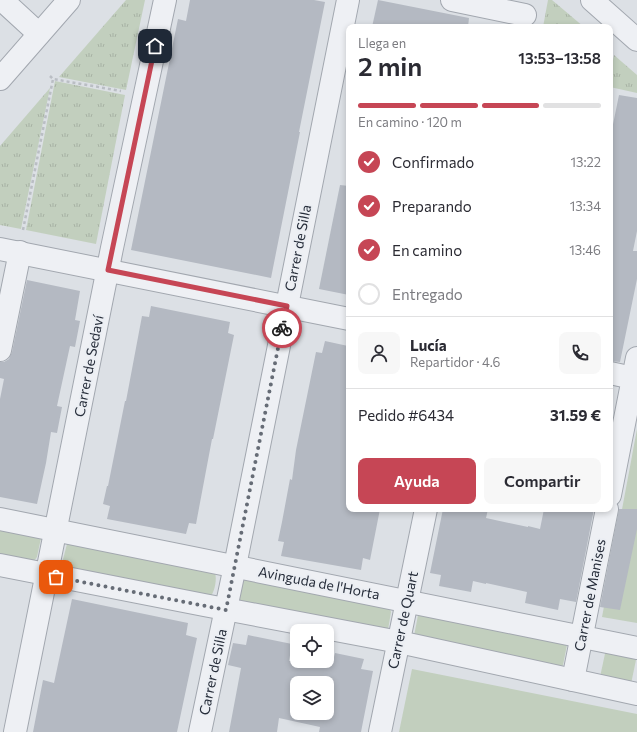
<!DOCTYPE html>
<html lang="es">
<head>
<meta charset="utf-8">
<style>
	body { margin:0; font-family:Commissioner,sans-serif; background:#f7f7f7; color:#2b2b33; height:100vh; display:flex; flex-direction:column; font-size:15px; white-space:nowrap }
	* { box-sizing:border-box; margin:0 }
	p { font-size:13px; color:#7c7c81 }
	.icon { flex:none; width:22px; height:22px; fill:none; stroke:currentColor; stroke-width:2; stroke-linecap:round; stroke-linejoin:round }
	.map { position:relative; flex:1; overflow:hidden }
	.panel { position:absolute; left:346px; top:24px; width:267px; height:488px; display:flex; flex-direction:column; background:#fff; border-radius:8px; box-shadow:0 2px 6px #0003 }
	.panel>* { flex:none }
	.tools { position:absolute; left:290px; top:624px; display:grid; gap:8px }
	.tools a { display:grid; place-items:center; width:44px; height:44px; border-radius:8px; background:#fff; box-shadow:0 2px 6px #0003; font-size:20px }
	.pin { position:absolute; display:grid; place-items:center; width:34px; height:34px; color:#fff; margin:-17px; border-radius:8px; box-shadow:0 2px 6px #0006 }
	.courier { position:absolute; display:grid; place-items:center; width:40px; height:40px; margin:-20px; border:3px solid #c64655; border-radius:50%; background:#fff; color:#222; box-shadow:0 1px 5px #0007 }
	.head em { font-style:normal; font-weight:600 }
	.head div { display:flex; flex-direction:column-reverse }
	.head { display:flex; align-items:center; justify-content:space-between; height:68px; padding:0 12px }
	h1 { font-size:26px; font-weight:600; line-height:30px }
	.bar { display:grid; grid-template-columns:repeat(4,1fr); gap:6px 4px; align-content:center; height:48px; padding:0 12px }
	.bar i { height:5px; border-radius:3px; background:#e1e1e2 }
	.bar .selected { background:#c64655 }
	.bar p { grid-column:span 4 }
	.line { display:flex; align-items:center; gap:10px; padding:0 12px; border-top:1px solid #e1e1e2 }
	.line div { flex:1 }
	.round { display:grid; place-items:center; flex:none; width:42px; height:42px; border-radius:8px; background:#f7f7f7 }
	ol { padding:0 12px; list-style:none }
	li { display:flex; align-items:center; gap:12px; height:44px }
	li p { margin-inline-start:auto }
	li .icon { padding:4px; border-radius:50%; background:#c64655; color:#fff; stroke-width:4 }
	li:last-child { color:#7c7c81 }
	li i { width:22px; height:22px; border:2px solid #e1e1e2; border-radius:50% }
	.action { display:flex; gap:8px; margin-top:auto; padding:8px 12px }
	.action a { flex:1; height:46px; border-radius:8px; background:#c64655; color:#fff; font-size:16px; font-weight:600; line-height:46px; text-align:center }
	.action a+a { background:#f7f7f7; color:#2b2b33 }
	.map>svg:first-child { display:block }
	.grass { fill:url(#grass-tufts) }
	.green { fill:#c2cfbe }
	.building { fill:#b4b9c2; fill-rule:evenodd }
	.lines { fill:none; stroke-linecap:round; stroke-linejoin:round }
	.street-casing { stroke:#a2a7af; stroke-width:24 }
	.path { stroke:#babec4; stroke-width:2.5; stroke-dasharray:3 3; stroke-linecap:butt }
	.street { stroke:#eef0f4; stroke-width:22 }
	.done { stroke:#666c76; stroke-width:4; stroke-dasharray:0 7.2 }
	.route { stroke:#c64655; stroke-width:5 }
	.labels { text-anchor:middle; stroke-width:4; stroke-linejoin:round; paint-order:stroke }
	.street-label { font-size:14px; fill:#272e3b; stroke:#ebeef3 }
</style>
</head>
<body>
<div class="map">
<svg width="637" height="732" viewBox="0 0 637 732">
	<defs>
		<pattern id="grass-tufts" width="24" height="20" patternUnits="userSpaceOnUse"><rect width="24" height="20" fill="#c2cfbe"/><path d="M3 7l-1-3M5 7V3M7 7l1-3M15 17l-1-3M17 17v-4M19 17l1-3" fill="none" stroke="#a7b2a4"/></pattern>
	</defs>
	<rect width="100%" height="100%" fill="#dce0e5"/>
	<g class="grass">
		<polygon points="126,0 145,0 126,90 59,77"/>
		<polygon points="548,0 552,0 584,27 543,27"/>
		<polygon points="614,55 637,75 637,93 610,87 610,75"/>
		<polygon points="55,81 125,95 96,244 26,230"/>
		<polygon points="50,88 21,229 0,225 0,146"/>
	</g>
	<g class="green">
		<polygon points="637,429 637,623 602,617"/>
		<path d="M0,527L41,538L37,557C35,560 33,561 30,562L0,555Z"/>
		<path d="M67,544L215,573C217,579 215,590 211,596L64,567L62,563Z"/>
		<polygon points="244,579 389,607 391,612 388,630 240,602 239,599 243,580"/>
		<polygon points="418,615 567,645 563,665 562,666 414,636"/>
		<polygon points="606,649 637,655 631,684 600,677"/>
		<polygon points="412,669 637,714 637,732 399,732"/>
	</g>
	<g class="building">
		<polygon points="190,0 314,0 325,2 299,132 300,132 271,278 131,250 178,19 186,21"/>
		<polygon points="378,0 469,18 468,27 372,27"/>
		<polygon points="619,95 637,98 637,231 633,251 637,251 637,279 620,362 610,361 610,139"/>
		<polygon points="340,185 349,186 349,295 319,289"/>
		<polygon points="27,280 80,291 75,320 80,321 75,347 70,346 57,406 62,407 57,433 51,432 46,463 37,504 0,497 0,399 4,379 0,378 0,362 4,362 9,359 12,352"/>
		<polygon points="151,306 230,322 228,333 234,335 213,439 212,439 196,524 189,523 186,534 107,519 110,506 103,504 107,486 108,486 125,401 126,401 142,316 149,317"/>
		<polygon points="325,341 348,346 346,358 349,358 349,509 380,509 370,560 363,558 361,570 281,556 284,542 278,541 282,522 290,479 292,480 296,450 316,352 322,353"/>
		<polygon points="443,509 488,509 486,518 528,527 528,526 540,529 544,509 594,509 576,602 560,599 558,610 525,603 527,592 486,583 486,584 473,581 471,592 439,586 441,575 430,573"/>
		<polygon points="619,509 637,509 637,529 620,610 600,607"/>
		<polygon points="72,599 188,623 186,635 197,638 177,732 33,732 43,680 54,683"/>
		<path d="M248,635L292,644L289,661H333L335,653L364,659L361,669L373,671L361,732H319L320,727L279,718L277,732H229L241,668L228,665L233,643L246,645ZM297,683H327V713H297Z"/>
	</g>
	<g class="lines">
		<defs>
			<g id="street">
				<polyline points="2,0 39,34"/>
				<polyline points="452,0 525,15"/>
				<polyline points="592,0 637,40"/>
				<polyline points="0,79 69,0"/>
				<polyline points="0,249 349,319"/>
				<polyline points="0,350 20,252"/>
				<polyline points="610,373 633,378"/>
				<polyline points="610,495 637,358"/>
				<polyline points="0,519 637,648"/>
				<polyline points="0,565 204,605 399,642 637,694"/>
				<polyline points="573,680 607,509"/>
				<polyline points="15,732 112,248 165,0"/>
				<polyline points="200,732 235,566 348,0"/>
				<polyline points="380,732 426,509"/>
			</g>
		</defs>
		<use href="#street" class="street-casing"/>
		<g class="path">
			<polyline points="50,76 53,79 121,91"/>
			<polyline points="23,230 53,79"/>
		</g>
		<use href="#street" class="street"/>
	</g>
	<g class="lines">
		<polyline class="done" points="56,577 226,610 282,328"/>
		<polyline class="route" points="155,46 108,270 287,306 282,328"/>
	</g>
	<g class="labels">
		<g class="street-label">
			<text transform="translate(298 248) rotate(-79)" y="5">Carrer de Silla</text>
			<text transform="translate(89 366) rotate(-79)" y="5">Carrer de Sedaví</text>
			<text transform="translate(319 583) rotate(11)" y="5">Avinguda de l'Horta</text>
			<text transform="translate(590 595) rotate(-79)" y="5">Carrer de Manises</text>
			<text transform="translate(403 620) rotate(-78)" y="5">Carrer de Quart</text>
			<text transform="translate(213 672) rotate(-78)" y="5">Carrer de Silla</text>
		</g>
	</g>
</svg>
<div class="tools">
<a><svg class="icon" aria-label="locate" viewBox="0 0 24 24"><circle cx="12" cy="12" r="6"/><path d="M12 2v4M12 18v4M2 12h4M18 12h4"/></svg></a>
<a><svg class="icon" aria-label="layers" viewBox="0 0 24 24"><path d="M12 4l9 5-9 5-9-5zM3 14l9 5 9-5"/></svg></a>
</div>
<div class="pin" style="left:56px;top:577px;background:#ea580c"><svg class="icon" aria-label="bag" viewBox="0 0 24 24"><path d="M5 8h14l-1 12H6zM9 8a3 3 0 0 1 6 0"/></svg></div>
<div class="pin" style="left:155px;top:46px;background:#1f2937"><svg class="icon" aria-label="home" viewBox="0 0 24 24"><path d="M3 11l9-7 9 7M6 9v11h12V9"/></svg></div>
<div class="courier" style="left:282px;top:328px"><svg class="icon" aria-label="bike" viewBox="0 0 24 24"><circle cx="6" cy="16" r="4"/><circle cx="18" cy="16" r="4"/><path d="M6 16l4-8h5l3 8M10 8l3 8H6M13 5h3"/></svg></div>
<section class="panel">
<div class="head"><div><h1>2 min</h1><p>Llega en</p></div><em>13:53–13:58</em></div>
<div class="bar"><i class="selected"></i><i class="selected"></i><i class="selected"></i><i></i><p>En camino · 120 m</p></div>
<ol>
<li><svg class="icon" aria-label="check" viewBox="0 0 24 24"><path d="M5 12l5 5 9-10"/></svg>Confirmado<p>13:22</p></li>
<li><svg class="icon" aria-label="check" viewBox="0 0 24 24"><path d="M5 12l5 5 9-10"/></svg>Preparando<p>13:34</p></li>
<li><svg class="icon" aria-label="check" viewBox="0 0 24 24"><path d="M5 12l5 5 9-10"/></svg>En camino<p>13:46</p></li>
<li><i></i>Entregado</li>
</ol>
<div class="line" style="height:72px"><a class="round"><svg class="icon" aria-label="person" viewBox="0 0 24 24"><circle cx="12" cy="8" r="4"/><path d="M4 21q1-7 8-7t8 7"/></svg></a><div><b>Lucía</b><p>Repartidor · 4.6</p></div><a class="round"><svg class="icon" aria-label="phone" viewBox="0 0 24 24"><path d="M5 4h4l2 5-3 2q2 4 5 5l2-3 5 2v4C11 20 4 13 5 4z"/></svg></a></div>
<div class="line" style="height:52px"><div>Pedido #6434</div><b>31.59 €</b></div>
<div class="action"><a>Ayuda</a><a>Compartir</a></div>
</section>
</div>
</body>
</html>
